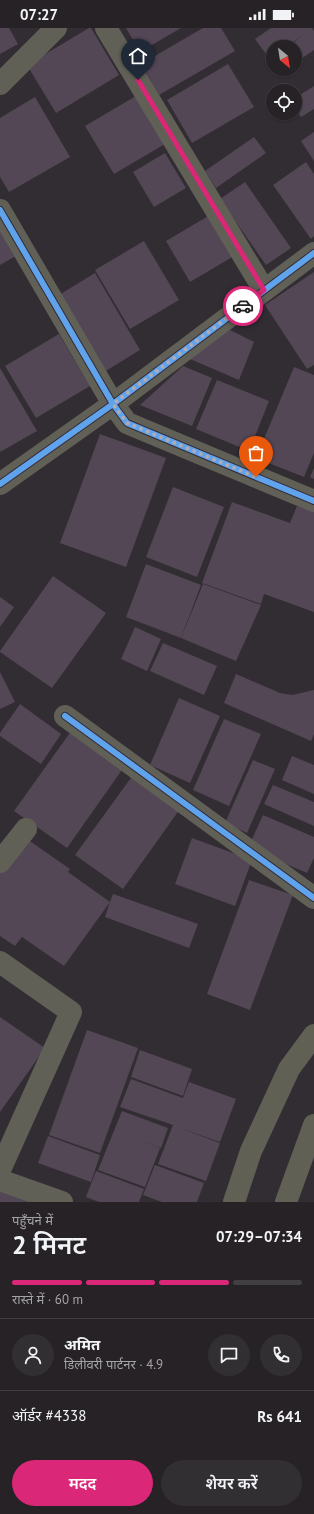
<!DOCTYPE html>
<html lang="hi">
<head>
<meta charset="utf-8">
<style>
	body { margin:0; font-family:"PT Sans","Noto Sans Devanagari",sans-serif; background:#322f32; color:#f1f3f6; height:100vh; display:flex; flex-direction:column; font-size:15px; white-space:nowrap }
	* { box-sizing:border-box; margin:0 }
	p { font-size:13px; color:#a4a4a7 }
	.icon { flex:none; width:22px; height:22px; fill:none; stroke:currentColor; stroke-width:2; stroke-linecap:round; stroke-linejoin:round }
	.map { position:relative; height:1174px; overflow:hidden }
	.details { display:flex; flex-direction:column; background:#262226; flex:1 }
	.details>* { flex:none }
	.needle { width:26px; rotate:150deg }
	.buttons { position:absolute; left:266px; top:12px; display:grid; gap:8px }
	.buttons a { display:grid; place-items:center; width:36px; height:36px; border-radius:50%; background:#262226; box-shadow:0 1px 3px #0004,0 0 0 1px #423f43; font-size:20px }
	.pin { position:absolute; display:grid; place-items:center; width:34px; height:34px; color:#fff; margin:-41px -17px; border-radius:50% 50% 50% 0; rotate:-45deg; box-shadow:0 0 4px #0007 }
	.pin .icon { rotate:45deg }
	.courier { position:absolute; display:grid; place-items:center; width:40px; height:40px; margin:-20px; border:3px solid #db2777; border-radius:50%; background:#fff; color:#222; box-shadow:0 1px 5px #0007 }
	.headline em { font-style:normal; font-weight:600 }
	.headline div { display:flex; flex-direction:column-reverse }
	.headline { display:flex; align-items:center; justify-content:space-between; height:68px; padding:0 12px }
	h1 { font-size:26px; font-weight:600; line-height:30px }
	.bar { display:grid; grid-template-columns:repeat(4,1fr); gap:6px 4px; align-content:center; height:48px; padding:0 12px }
	.bar i { height:5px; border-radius:3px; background:#423f43 }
	.bar .selected { background:#db2777 }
	.bar p { grid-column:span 4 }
	.line { display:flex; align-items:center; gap:10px; padding:0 12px; border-top:1px solid #423f43 }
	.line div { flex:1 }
	.round { display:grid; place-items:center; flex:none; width:42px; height:42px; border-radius:21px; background:#322f32 }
	.action { display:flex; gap:8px; margin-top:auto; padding:8px 12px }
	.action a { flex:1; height:46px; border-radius:24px; background:#db2777; color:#fff; font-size:16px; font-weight:600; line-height:46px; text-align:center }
	.action a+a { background:#322f32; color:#f1f3f6 }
	.status { display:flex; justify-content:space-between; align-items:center; height:28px; padding:0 20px; background:#262226; direction:ltr }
	.status svg { height:11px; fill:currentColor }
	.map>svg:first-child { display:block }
	.building { fill:#534655 }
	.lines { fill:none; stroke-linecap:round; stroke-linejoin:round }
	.street { stroke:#606056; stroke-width:22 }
	.secondary { stroke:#616054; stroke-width:22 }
	.cycleway-casing { stroke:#342a36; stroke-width:8 }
	.cycleway { stroke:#60a3ed; stroke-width:6 }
	.done { stroke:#b1abb2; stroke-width:4; stroke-dasharray:0 7.2 }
	.route { stroke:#db2777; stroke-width:5 }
</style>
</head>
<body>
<div class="status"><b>07:27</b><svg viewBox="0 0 49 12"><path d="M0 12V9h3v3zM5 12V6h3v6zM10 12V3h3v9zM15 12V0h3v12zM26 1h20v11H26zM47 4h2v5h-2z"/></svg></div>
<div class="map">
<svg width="314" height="1174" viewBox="0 0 314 1174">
	<rect width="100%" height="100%" fill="#322d33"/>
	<g class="building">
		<polygon points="0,0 9,0 18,16 0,26"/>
		<polygon points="89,0 91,0 119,47 56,85 27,37"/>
		<polygon points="126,0 181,0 140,24"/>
		<polygon points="203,0 221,0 235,23 159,67 141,36"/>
		<polygon points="271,0 312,0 314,3 314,22 295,35 295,19 287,19 302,8 285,19 273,19 273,27 269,30 255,11"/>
		<polygon points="228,36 254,79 192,115 167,72"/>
		<polygon points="314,58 314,81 301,89 295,79 295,70"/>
		<polygon points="136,68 165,116 114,146 85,98"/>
		<polygon points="35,69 70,129 9,164 0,149 0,90"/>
		<polygon points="314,104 314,133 301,113"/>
		<polygon points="254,109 266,125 216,160 205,143"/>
		<polygon points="165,125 186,160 154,179 133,144"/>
		<polygon points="306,134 314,146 314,208 311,211 273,157"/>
		<polygon points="245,154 291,220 266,237 220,171"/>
		<polygon points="210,187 234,228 190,254 166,213"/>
		<polygon points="0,199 16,228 0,237"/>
		<polygon points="144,213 179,272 130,301 95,242"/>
		<polygon points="314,244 314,337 307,341 265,277"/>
		<polygon points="95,245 140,322 104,344 59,267"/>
		<polygon points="224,299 254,314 239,352 190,331"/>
		<polygon points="59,306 90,358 36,390 5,338"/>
		<polygon points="183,338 212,350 192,398 140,377"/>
		<polygon points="294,339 314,347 314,425 304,449 256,430"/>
		<polygon points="0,340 37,403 0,424"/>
		<polygon points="217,352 269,373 249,423 196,401"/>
		<polygon points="100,406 166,430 126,539 60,515"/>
		<polygon points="314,440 314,451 310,449"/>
		<polygon points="173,459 224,479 197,549 146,529"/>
		<polygon points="232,474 290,495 297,478 314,484 314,584 264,566 261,576 202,555"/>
		<polygon points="146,536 201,557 181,610 126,589"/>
		<polygon points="53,548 106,585 52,660 0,624 0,623"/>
		<polygon points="203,556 261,577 236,633 181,610"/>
		<polygon points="0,569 14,579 0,599"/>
		<polygon points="135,599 161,611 147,643 121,631"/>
		<polygon points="163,615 217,638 204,667 150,643"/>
		<polygon points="0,644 15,674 0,681"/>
		<polygon points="236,646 280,665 292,667 314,662 314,706 311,713 224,675"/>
		<polygon points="179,670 220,688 190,755 150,737"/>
		<polygon points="20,676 61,706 41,736 0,708 0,705"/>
		<polygon points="224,691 261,706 229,778 193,762"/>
		<polygon points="72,702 124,739 67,820 14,783"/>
		<polygon points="292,728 314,737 314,766 282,752"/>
		<polygon points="253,732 275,741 247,805 225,795"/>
		<polygon points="133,747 180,781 123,861 75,827"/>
		<polygon points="273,757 314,774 314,798 264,776"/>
		<polygon points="263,787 314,809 314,830 307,845 248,820"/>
		<polygon points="24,809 70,841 68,844 110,874 113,866 198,896 189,920 105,889 110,874 64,938 22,909 15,918 0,908 0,842"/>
		<polygon points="192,810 252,832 235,878 175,856"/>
		<polygon points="249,852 293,867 250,982 207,966"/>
		<polygon points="0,989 45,1020 0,1084"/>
		<polygon points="87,1002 138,1020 100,1125 49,1107"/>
		<polygon points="140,1022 192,1041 183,1068 131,1049"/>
		<polygon points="131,1051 183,1070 189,1054 236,1071 220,1114 180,1100 220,1115 206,1153 158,1136 173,1097 120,1079"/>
		<polygon points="122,1083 168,1100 161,1120 138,1111 160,1120 145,1159 98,1142"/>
		<polygon points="48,1108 100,1127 91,1154 38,1135"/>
		<polygon points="155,1137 204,1155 197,1174 162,1174 143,1167"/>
		<polygon points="96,1143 144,1161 139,1174 99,1174 86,1169"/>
		<polygon points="0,1160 37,1174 0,1174"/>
	</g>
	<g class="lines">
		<g class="street">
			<polyline points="106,0 264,262"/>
			<polyline points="0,56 56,0"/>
			<polyline points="0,182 113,376 127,395 314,473"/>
			<polyline points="0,456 113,376 314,225"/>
			<polyline points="65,688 314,870"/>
			<polyline points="0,834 26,801"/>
			<polyline points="0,934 71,984 0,1142"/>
			<polyline points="0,1152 62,1174"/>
		</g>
		<g class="secondary">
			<polyline points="234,1174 251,1123 289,1041 314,1007"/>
			<polyline points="286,1174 314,1097"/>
		</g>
		<defs>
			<g id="cycleway">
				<polyline points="0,182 113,376 127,395 314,473"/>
				<polyline points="0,456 113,376 314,225"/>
				<polyline points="65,688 314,870"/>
			</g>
		</defs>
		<use href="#cycleway" class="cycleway-casing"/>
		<use href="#cycleway" class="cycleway"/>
	</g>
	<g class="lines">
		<polyline class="done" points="243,278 113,376 127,395 256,449"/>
		<polyline class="route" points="138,52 264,262 243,278"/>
	</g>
</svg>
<div class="buttons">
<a><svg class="needle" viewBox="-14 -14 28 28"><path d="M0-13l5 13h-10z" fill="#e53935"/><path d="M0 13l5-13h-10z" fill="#a4a4a7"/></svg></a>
<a><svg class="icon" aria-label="locate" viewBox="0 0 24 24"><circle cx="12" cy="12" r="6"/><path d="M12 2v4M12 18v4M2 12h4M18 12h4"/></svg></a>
</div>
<div class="pin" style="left:256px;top:449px;background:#ea580c"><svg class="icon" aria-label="bag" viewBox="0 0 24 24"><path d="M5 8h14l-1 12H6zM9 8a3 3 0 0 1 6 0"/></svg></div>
<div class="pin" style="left:138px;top:52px;background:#1f2937"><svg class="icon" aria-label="home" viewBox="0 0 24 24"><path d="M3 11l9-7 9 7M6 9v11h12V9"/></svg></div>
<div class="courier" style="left:243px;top:278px"><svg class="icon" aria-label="car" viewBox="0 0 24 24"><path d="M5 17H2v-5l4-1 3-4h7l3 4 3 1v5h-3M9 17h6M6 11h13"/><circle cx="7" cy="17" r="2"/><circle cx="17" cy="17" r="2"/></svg></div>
</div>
<section class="details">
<div class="headline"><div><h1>2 मिनट</h1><p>पहुँचने में</p></div><em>07:29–07:34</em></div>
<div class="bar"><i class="selected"></i><i class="selected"></i><i class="selected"></i><i></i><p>रास्ते में · 60 m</p></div>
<div class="line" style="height:72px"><a class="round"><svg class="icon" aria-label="person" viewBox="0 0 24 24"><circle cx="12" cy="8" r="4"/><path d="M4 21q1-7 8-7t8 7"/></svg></a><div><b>अमित</b><p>डिलीवरी पार्टनर · 4.9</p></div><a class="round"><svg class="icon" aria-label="chat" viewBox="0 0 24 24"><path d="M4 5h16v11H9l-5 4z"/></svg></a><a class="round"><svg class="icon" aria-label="phone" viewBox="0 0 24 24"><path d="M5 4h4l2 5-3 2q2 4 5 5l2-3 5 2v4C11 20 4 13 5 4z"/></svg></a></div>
<div class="line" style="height:52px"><div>ऑर्डर #4338</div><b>Rs 641</b></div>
<div class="action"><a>मदद</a><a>शेयर करें</a></div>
</section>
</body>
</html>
